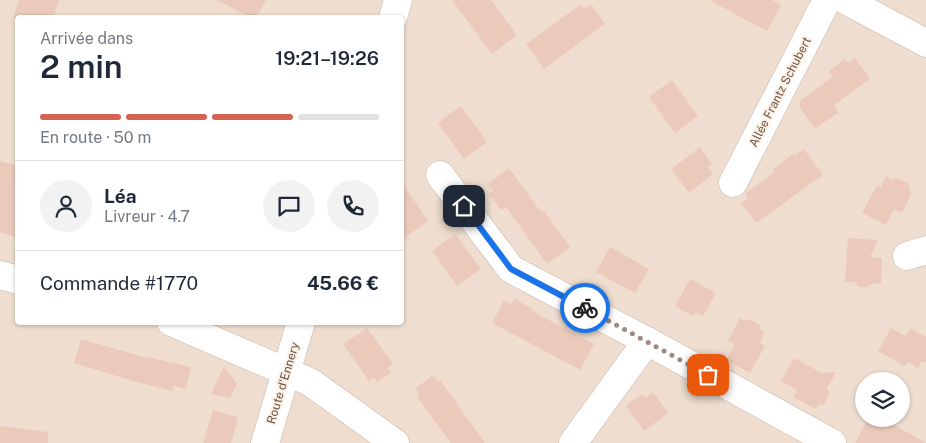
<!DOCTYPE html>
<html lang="fr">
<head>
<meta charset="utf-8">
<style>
	body { margin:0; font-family:"Public Sans",sans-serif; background:#f2f2f3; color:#1f2937; height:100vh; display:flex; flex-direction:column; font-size:19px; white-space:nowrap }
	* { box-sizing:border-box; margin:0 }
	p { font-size:16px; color:#747a83 }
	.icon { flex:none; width:28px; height:28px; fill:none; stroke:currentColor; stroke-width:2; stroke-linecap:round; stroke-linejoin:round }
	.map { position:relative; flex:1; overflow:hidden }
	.panel { position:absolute; left:15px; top:15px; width:389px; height:310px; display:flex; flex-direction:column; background:#fff; border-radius:5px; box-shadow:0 1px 4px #0004 }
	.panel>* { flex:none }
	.buttons { position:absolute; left:855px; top:372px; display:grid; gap:10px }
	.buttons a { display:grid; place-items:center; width:55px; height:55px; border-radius:50%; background:#fff; box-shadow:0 1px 4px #0004; font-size:25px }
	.pin { position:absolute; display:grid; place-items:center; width:42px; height:42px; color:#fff; margin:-21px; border-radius:10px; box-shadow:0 2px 8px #0006 }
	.courier { position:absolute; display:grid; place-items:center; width:50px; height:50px; margin:-25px; border:4px solid #1a73e8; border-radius:50%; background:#fff; color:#222; box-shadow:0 1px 6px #0007 }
	.summary em { font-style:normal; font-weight:600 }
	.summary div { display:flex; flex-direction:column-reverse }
	.summary { display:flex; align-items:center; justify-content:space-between; height:85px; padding:0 25px }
	h1 { font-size:32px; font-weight:600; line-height:38px }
	.bar { display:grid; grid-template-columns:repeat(4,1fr); gap:8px 5px; align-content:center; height:60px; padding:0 25px }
	.bar i { height:6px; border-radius:4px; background:#e0e1e3 }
	.bar .on { background:#d66253 }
	.bar p { grid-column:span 4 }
	.line { display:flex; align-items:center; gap:12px; padding:0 25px; border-top:1px solid #e0e1e3 }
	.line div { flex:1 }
	.round { display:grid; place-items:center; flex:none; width:52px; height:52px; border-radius:26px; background:#f2f2f3 }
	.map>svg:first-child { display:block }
	.residential { fill:#efded0; fill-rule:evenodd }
	.building { fill:#ebcabc }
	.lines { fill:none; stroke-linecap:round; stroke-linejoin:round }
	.minor-casing { stroke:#c8b4aa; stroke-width:29 }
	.minor { stroke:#fff; stroke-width:28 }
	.done { stroke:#9e8a80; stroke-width:5; stroke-dasharray:0 9 }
	.route { stroke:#1a73e8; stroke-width:6 }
	.labels { text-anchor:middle; stroke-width:4; stroke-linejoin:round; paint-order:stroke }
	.street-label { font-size:12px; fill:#6d544b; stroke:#fcf2e6 }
</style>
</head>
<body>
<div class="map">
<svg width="926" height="443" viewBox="0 0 926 443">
	<rect width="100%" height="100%" fill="#f9ede1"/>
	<path class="residential" d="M0,0H926V443H0ZM18,18H401V322H18ZM864,381H901V419H864Z"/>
	<g class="building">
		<polygon points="19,0 59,0 53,18 13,18"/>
		<polygon points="217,0 266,0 256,18 251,18"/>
		<polygon points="452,0 491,0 517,35 492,54"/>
		<polygon points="709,0 772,0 781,5 767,31"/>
		<polygon points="591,4 605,24 544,69 526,44 580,5 584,9"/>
		<polygon points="855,58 870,79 834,105 839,112 815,129 800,108 800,101 833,77 829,71 845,59 849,63"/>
		<polygon points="672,80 698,116 675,133 649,97"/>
		<polygon points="461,106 487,142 464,159 438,123"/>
		<polygon points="700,147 712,164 708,167 713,174 689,193 671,169"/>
		<polygon points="804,149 823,175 756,223 741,203 748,198 745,193 775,172 773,169 793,154 794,156"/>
		<polygon points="0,161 18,166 18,238 0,232"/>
		<polygon points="509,168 541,212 544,211 570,247 547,264 506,207 501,210 489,194 493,191 488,184"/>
		<polygon points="886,176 892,180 897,178 908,183 911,195 902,213 894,209 886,225 862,213 877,185 881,187"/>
		<polygon points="401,181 428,221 401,241"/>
		<polygon points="455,234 481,269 457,286 432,251"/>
		<polygon points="848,238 878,240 870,257 882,258 881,284 873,283 867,287 858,287 855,282 845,282"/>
		<polygon points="610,247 649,269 635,293 596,272"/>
		<polygon points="690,279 716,293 703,316 696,312 693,316 675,306"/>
		<polygon points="515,299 533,309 532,311 594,344 580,370 492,323 504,300 512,304"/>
		<polygon points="740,318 745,321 750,319 760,325 761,330 765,332 760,343 765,346 750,373 726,360 735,344 728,341"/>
		<polygon points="367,328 393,364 388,368 391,373 377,382 374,377 369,381 343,344"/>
		<polygon points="891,328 906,336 910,328 926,337 926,362 921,362 918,368 908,362 905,366 878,351"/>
		<polygon points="81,339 147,358 147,357 191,367 186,389 174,386 172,391 133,381 74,363"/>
		<polygon points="794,358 822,373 836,372 827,389 830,393 824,404 818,405 816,409 793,397 797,390 781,381"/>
		<polygon points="224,366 237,384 230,398 211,394"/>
		<polygon points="433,375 438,382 440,380 485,443 451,443 417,397 419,395 415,389"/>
		<polygon points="653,392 668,413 644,431 626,406 642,394 646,398"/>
		<polygon points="213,410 238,417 231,443 203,443"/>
		<polygon points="868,419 884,419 926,443 855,443"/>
		<polygon points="0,426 48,432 48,443 0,443"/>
	</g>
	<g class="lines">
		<defs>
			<g id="minor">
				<polyline points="845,0 926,43"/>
				<polyline points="393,18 398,0"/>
				<polyline points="440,175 511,269 647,341"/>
				<polyline points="733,183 827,0"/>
				<polyline points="907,256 926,250"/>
				<polyline points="0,275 18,280"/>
				<polyline points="171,322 310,382 395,443"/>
				<polyline points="265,443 301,322"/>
				<polyline points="573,443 647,341 832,443"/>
			</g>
		</defs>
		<use href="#minor" class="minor-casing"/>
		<use href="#minor" class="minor"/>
	</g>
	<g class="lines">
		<polyline class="done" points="585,308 708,375"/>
		<polyline class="route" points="464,206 511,269 585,308"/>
	</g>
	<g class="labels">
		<g class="street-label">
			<text transform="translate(780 92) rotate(-63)" y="4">Allée Frantz Schubert</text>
			<text transform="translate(283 383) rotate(-73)" y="4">Route d'Ennery</text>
		</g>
	</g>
</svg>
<div class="buttons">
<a><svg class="icon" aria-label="layers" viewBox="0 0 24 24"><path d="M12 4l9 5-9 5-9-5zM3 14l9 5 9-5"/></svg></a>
</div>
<div class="pin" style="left:708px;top:375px;background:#ea580c"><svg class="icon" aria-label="bag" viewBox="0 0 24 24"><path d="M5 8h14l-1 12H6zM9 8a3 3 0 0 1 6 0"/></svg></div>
<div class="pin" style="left:464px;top:206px;background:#1f2937"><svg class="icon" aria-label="home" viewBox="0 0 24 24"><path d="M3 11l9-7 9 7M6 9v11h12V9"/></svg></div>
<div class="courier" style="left:585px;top:308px"><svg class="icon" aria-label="bike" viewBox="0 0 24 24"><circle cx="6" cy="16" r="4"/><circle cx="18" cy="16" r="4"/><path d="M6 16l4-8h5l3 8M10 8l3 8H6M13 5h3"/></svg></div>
<section class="panel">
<div class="summary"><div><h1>2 min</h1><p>Arrivée dans</p></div><em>19:21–19:26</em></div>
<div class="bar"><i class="on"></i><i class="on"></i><i class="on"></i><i></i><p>En route · 50 m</p></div>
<div class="line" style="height:90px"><a class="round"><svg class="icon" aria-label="person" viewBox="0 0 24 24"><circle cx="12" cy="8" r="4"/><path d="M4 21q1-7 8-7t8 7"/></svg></a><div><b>Léa</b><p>Livreur · 4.7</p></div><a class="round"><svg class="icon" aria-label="chat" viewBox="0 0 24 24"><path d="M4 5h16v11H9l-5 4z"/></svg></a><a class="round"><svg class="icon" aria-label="phone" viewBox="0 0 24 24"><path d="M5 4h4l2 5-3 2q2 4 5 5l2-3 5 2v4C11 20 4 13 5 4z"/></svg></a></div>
<div class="line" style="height:65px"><div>Commande #1770</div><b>45.66 €</b></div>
</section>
</div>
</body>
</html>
